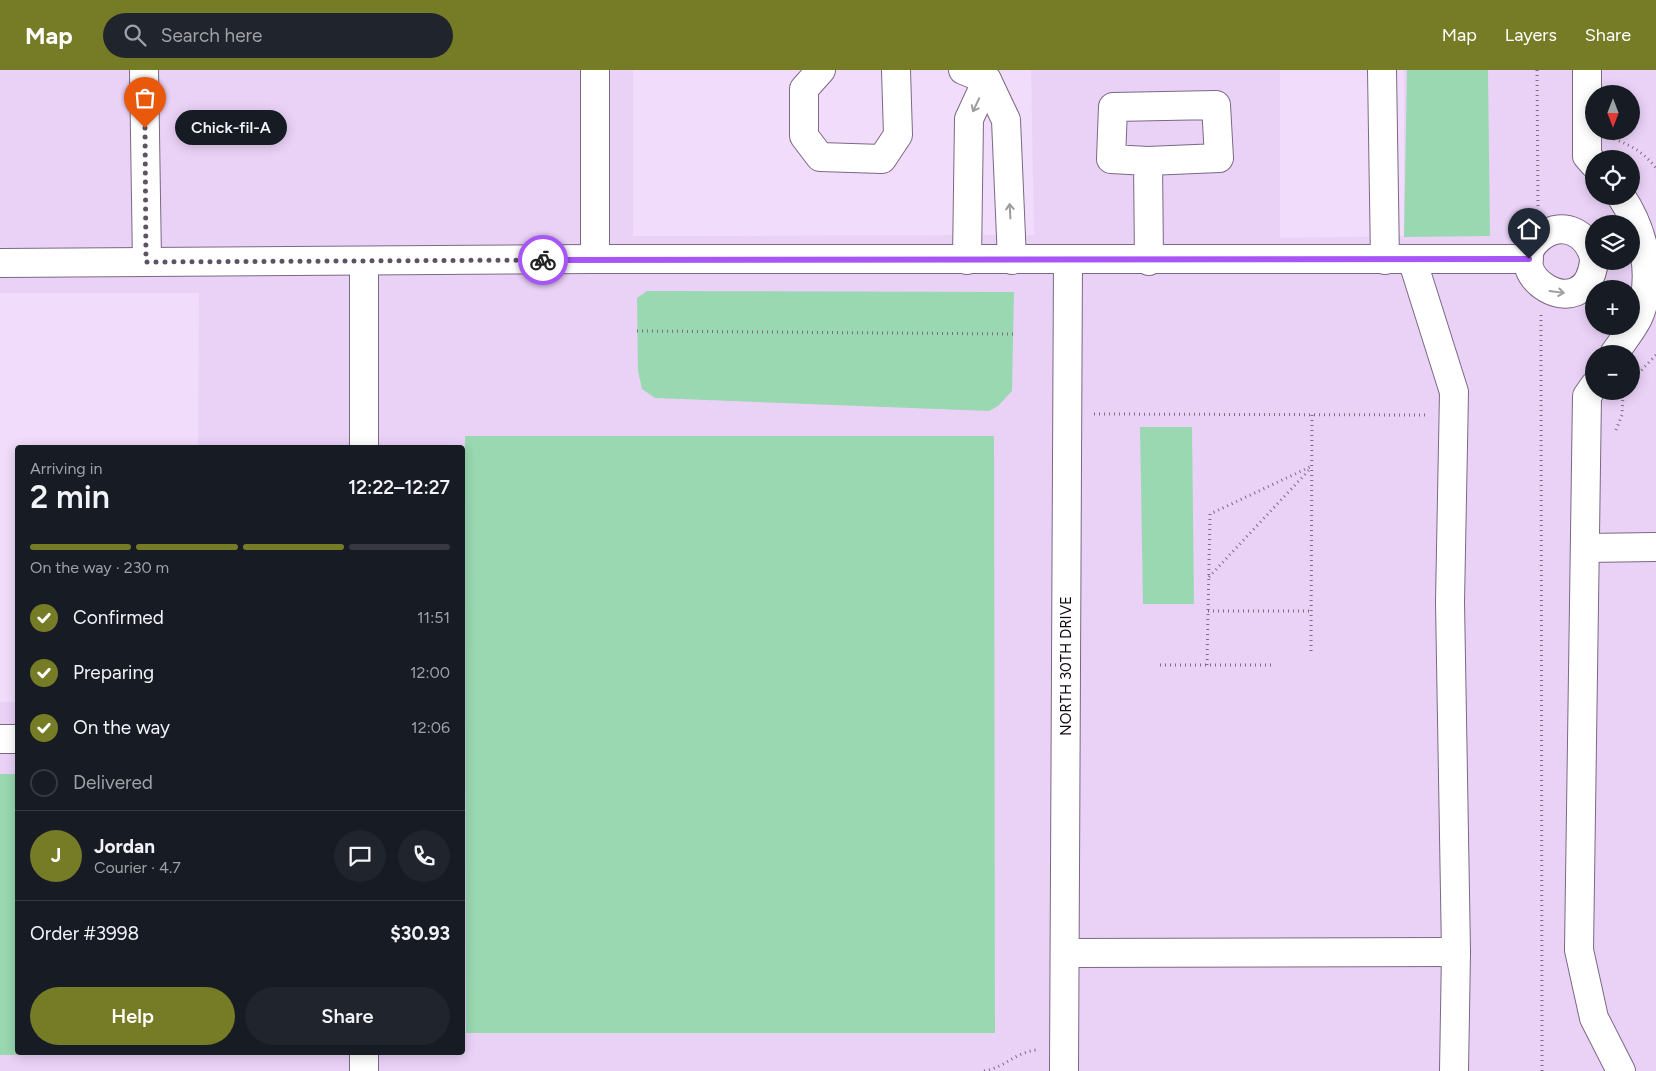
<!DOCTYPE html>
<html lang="en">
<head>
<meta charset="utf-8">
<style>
	body { margin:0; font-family:Figtree,sans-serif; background:#20242c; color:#f1f3f6; height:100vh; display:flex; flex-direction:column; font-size:19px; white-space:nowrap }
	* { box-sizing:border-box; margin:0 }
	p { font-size:16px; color:#9ea1a6 }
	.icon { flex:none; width:28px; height:28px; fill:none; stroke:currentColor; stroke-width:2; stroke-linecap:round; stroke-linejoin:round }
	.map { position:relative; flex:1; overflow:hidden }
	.panel { position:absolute; left:15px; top:375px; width:450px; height:610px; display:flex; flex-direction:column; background:#171b24; border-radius:5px; box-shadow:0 2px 12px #0003 }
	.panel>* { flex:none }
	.needle { width:32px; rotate:180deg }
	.buttons { position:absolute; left:1585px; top:15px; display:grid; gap:10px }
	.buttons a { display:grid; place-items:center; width:55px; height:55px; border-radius:50%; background:#171b24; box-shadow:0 2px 12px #0003; font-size:25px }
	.pin { position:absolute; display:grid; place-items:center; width:42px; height:42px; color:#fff; margin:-51px -21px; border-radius:50% 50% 50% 0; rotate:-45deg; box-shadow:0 0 5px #0007 }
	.pin .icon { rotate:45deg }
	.courier { position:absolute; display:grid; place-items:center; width:50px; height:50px; margin:-25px; border:4px solid #a855f7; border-radius:50%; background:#fff; color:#222; box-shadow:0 1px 6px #0007 }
	.bubble { position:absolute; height:35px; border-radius:18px; background:#171b24; box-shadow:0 2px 12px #0003; font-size:16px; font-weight:600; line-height:35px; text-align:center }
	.headline em { font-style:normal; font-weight:600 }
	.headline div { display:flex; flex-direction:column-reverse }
	.headline { display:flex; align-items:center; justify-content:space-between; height:85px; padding:0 15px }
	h1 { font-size:32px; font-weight:600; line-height:38px }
	.bar { display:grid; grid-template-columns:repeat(4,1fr); gap:8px 5px; align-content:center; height:60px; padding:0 15px }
	.bar i { height:6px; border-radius:4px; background:#363941 }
	.bar .on { background:#767c26 }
	.bar p { grid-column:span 4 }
	.line { display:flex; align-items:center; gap:12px; padding:0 15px; border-top:1px solid #363941 }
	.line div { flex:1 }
	.round { display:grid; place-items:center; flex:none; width:52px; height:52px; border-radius:26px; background:#20242c }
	ol { padding:0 15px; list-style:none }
	li { display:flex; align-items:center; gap:15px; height:55px }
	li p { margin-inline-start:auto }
	li .icon { padding:5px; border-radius:50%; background:#767c26; color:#fff; stroke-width:4 }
	li:last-child { color:#9ea1a6 }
	li i { width:28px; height:28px; border:2px solid #363941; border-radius:50% }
	.button { display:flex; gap:10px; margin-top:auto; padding:10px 15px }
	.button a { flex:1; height:58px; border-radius:30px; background:#767c26; color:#fff; font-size:20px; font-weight:600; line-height:58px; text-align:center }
	.button a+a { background:#20242c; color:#f1f3f6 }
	header { display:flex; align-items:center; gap:30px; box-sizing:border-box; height:70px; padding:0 25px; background:#767c26; color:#fff }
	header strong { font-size:24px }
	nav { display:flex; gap:28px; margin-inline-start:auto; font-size:18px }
	.search { width:350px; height:45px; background:#20242c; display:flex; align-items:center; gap:12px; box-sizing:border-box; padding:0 18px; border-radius:28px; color:#9ea1a6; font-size:19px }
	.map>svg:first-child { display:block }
	.built { fill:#ead2f7; fill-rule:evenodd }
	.green { fill:#99d8b1 }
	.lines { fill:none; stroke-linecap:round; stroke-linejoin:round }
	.minor-casing { stroke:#7a6983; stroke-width:30 }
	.path { stroke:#7b6e81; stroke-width:3; stroke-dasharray:1 4; stroke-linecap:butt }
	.minor { stroke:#fff; stroke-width:28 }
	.oneway { stroke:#9f9ca0 }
	.done { stroke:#5e5364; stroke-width:5; stroke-dasharray:0 9 }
	.route { stroke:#a855f7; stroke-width:6 }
	.labels { text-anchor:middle; stroke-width:5; stroke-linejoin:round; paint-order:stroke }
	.street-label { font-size:15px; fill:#0f0812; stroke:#fff }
</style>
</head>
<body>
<header>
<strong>Map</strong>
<div class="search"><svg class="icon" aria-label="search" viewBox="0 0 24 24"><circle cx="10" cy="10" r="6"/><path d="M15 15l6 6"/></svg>Search here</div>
<nav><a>Map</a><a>Layers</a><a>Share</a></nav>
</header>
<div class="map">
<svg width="1656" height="1001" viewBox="0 0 1656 1001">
	<rect width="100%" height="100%" fill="#f1ddfb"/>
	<path class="built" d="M0,0H633V166L1034,165L1031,0H1280V168L1404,166V0H1656V1001H0V632H17L18,982H462V378L198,377L199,223H0ZM1594,24H1631V61H1594ZM1594,89H1631V126H1594ZM1594,154H1631V191H1594ZM1594,219H1631V256H1594ZM1594,284H1631V321H1594Z"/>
	<g class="green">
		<polygon points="1407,0 1488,0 1490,166 1404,167"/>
		<polygon points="647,221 1014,222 1012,321 998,336 989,341 655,328 642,319 638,301 637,228"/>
		<polygon points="1140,357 1192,357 1194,534 1143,534"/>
		<polygon points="465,366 994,366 995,963 466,963"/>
		<polygon points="0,704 17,704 18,982 189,983 0,985"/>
	</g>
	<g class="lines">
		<defs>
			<g id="minor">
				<polyline points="144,0 147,192"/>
				<polyline points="821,0 804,19 804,66 820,87 882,89 898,65 896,0"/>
				<polyline points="963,0 987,10"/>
				<polyline points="1382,0 1385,190"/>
				<polyline points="1587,0 1587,86 1594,94"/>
				<polyline points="1148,91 1219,88 1216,35 1113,37 1111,89 1148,91 1149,191"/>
				<path d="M1594,188C1588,164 1564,150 1542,166C1493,202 1586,261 1594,191"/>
				<polyline points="595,189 595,0"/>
				<polyline points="1412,189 1454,322 1450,532 1456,882 1454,1001"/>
				<polyline points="967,190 969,49 987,10 1006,50 1012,190"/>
				<polyline points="0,193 595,189 1529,189"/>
				<path d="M1614,284C1622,272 1632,260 1638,248C1656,208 1644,161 1621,126"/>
				<polyline points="1594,316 1587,326 1579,880 1594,948 1621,1001"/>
				<polyline points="364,378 364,191"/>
				<polyline points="1585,478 1656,477"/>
				<polyline points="0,669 18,669"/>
				<polyline points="1065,883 1456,882"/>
				<polyline points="364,982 364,1001"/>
				<polyline points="1064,1001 1068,190"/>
			</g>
		</defs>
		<use href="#minor" class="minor-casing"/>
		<g class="path">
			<polyline points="1537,0 1538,137"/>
			<path d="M1614,69C1633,76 1644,83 1656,98"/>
			<polyline points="1541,245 1542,1001"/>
			<polyline points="637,261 1014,264"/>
			<polyline points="1631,311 1656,285"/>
			<polyline points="1094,344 1425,345"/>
			<polyline points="1616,360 1622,345 1623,323"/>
			<polyline points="1209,507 1310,399"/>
			<polyline points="1208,541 1312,541"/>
			<polyline points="1311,581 1312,344"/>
			<polyline points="1160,595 1275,595"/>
			<polyline points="1207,595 1210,444 1312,396"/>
			<path d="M984,1001C1006,997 1014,983 1036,980"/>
		</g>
		<use href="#minor" class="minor"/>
	</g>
	<defs><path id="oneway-shaft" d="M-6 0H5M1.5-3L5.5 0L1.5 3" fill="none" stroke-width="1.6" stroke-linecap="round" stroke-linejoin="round" transform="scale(1.25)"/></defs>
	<g class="oneway">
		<use href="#oneway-shaft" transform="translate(976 35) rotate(115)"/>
		<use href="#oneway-shaft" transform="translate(1010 141) rotate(-93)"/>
		<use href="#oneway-shaft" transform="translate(1557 222) rotate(8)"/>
	</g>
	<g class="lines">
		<polyline class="done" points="145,58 146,192 543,190"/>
		<polyline class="route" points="543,190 1529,189"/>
	</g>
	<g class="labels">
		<g class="street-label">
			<text transform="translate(1066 596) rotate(-90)" y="5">NORTH 30TH DRIVE</text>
		</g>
	</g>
</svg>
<div class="buttons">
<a><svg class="needle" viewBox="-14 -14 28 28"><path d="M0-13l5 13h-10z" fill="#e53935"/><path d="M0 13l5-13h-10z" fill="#9ea1a6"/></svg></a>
<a><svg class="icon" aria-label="locate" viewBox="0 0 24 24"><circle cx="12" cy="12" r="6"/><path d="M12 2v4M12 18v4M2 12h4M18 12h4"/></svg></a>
<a><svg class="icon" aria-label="layers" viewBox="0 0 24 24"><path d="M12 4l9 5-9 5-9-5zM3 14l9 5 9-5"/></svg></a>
<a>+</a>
<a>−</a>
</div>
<div class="pin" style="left:145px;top:58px;background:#ea580c"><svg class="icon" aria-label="bag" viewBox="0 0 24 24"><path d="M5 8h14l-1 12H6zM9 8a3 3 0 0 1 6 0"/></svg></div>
<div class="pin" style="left:1529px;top:189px;background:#1f2937"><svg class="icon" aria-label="home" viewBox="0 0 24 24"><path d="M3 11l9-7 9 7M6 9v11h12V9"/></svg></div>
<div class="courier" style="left:543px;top:190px"><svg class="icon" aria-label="bike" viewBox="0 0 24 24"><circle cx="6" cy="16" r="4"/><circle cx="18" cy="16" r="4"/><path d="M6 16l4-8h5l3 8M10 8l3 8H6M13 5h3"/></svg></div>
<div class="bubble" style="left:175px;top:40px;width:112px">Chick-fil-A</div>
<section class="panel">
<div class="headline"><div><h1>2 min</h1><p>Arriving in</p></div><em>12:22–12:27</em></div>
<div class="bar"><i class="on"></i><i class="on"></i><i class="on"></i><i></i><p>On the way · 230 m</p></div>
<ol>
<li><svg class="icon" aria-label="check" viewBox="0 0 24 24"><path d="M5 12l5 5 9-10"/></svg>Confirmed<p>11:51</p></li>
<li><svg class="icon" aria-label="check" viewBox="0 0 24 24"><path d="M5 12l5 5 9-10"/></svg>Preparing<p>12:00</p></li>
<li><svg class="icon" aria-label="check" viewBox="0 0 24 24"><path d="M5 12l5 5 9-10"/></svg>On the way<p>12:06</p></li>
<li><i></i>Delivered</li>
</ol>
<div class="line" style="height:90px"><b class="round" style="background:#767c26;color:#fff">J</b><div><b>Jordan</b><p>Courier · 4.7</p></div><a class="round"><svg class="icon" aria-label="chat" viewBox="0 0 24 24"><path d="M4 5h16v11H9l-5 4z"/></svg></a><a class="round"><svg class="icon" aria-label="phone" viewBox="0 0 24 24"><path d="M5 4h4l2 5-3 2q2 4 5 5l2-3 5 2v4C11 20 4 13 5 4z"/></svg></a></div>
<div class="line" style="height:65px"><div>Order #3998</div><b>$30.93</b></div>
<div class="button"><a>Help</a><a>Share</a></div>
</section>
</div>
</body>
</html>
